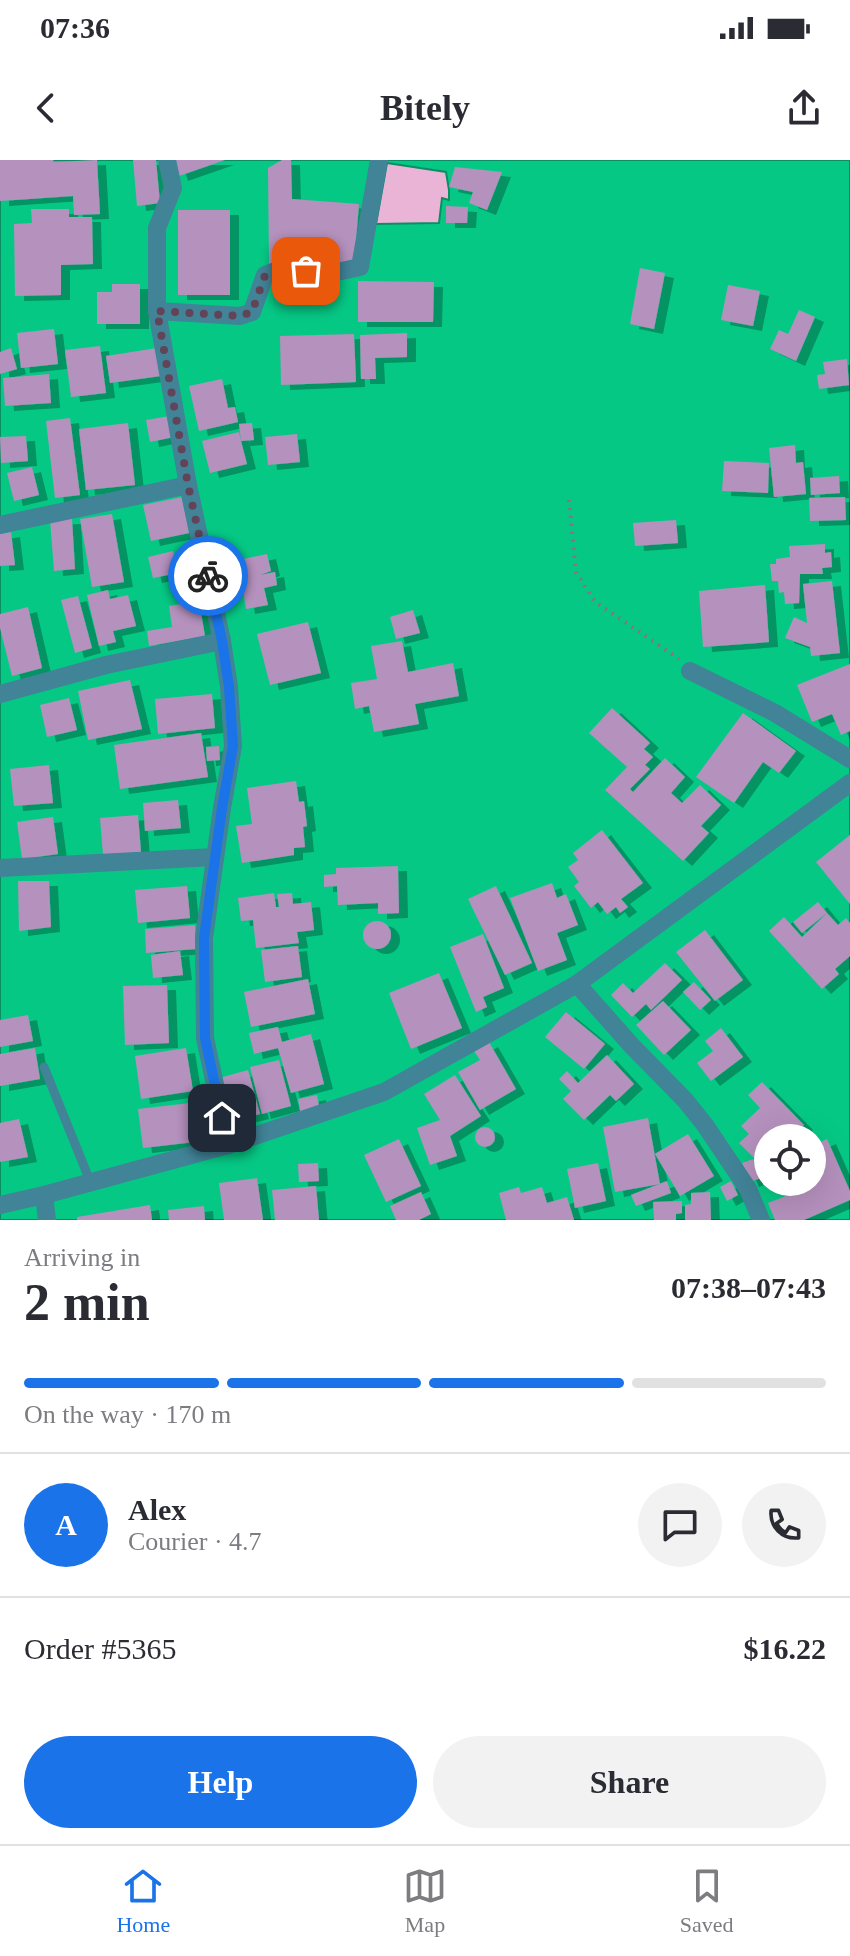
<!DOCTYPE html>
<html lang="en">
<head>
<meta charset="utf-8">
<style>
	body { margin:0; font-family:"Times New Roman",serif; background:#f2f2f3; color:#2b2b33; height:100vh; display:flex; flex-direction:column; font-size:30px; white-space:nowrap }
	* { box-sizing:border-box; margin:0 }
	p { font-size:26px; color:#7c7c81 }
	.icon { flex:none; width:44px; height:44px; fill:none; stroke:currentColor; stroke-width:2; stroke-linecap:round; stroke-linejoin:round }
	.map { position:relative; height:1060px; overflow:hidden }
	.sheet { display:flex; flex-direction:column; background:#fff; flex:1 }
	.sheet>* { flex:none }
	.tools { position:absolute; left:754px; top:964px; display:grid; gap:16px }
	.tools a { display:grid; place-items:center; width:72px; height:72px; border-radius:50%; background:#fff; box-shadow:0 8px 32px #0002; font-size:40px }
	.pin { position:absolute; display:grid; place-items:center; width:68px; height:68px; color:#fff; margin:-34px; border-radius:16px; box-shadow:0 4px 12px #0006 }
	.courier { position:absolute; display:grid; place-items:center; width:80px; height:80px; margin:-40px; border:6px solid #1a73e8; border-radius:50%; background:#fff; color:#222; box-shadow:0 2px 10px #0007 }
	.head em { font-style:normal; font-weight:600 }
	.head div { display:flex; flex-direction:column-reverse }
	.head { display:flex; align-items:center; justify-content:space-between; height:136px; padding:0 24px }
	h1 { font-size:52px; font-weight:600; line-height:60px }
	.bar { display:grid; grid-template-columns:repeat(4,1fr); gap:12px 8px; align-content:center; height:96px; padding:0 24px }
	.bar i { height:10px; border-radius:6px; background:#e1e1e2 }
	.bar .on { background:#1a73e8 }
	.bar p { grid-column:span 4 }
	.line { display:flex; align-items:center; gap:20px; padding:0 24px; border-top:2px solid #e1e1e2 }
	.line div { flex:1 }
	.round { display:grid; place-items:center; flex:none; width:84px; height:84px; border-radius:42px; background:#f2f2f3 }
	.primary-button { display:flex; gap:16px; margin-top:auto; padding:16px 24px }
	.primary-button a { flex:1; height:92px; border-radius:48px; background:#1a73e8; color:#fff; font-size:32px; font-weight:600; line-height:92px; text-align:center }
	.primary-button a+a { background:#f2f2f3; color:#2b2b33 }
	.status { display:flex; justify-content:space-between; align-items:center; height:56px; padding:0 40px; background:#fff; direction:ltr }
	.status svg { height:22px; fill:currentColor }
	header { display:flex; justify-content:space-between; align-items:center; height:104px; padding:0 24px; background:#fff; font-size:36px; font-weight:600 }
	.tabs { display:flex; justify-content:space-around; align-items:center; height:112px; border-top:2px solid #e1e1e2; background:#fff; font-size:22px; color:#7c7c81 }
	.tabs a { display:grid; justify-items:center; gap:4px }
	.tabs .on { color:#1a73e8 }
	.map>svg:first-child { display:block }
	.water { fill:#06c885; stroke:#0b8e63; stroke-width:2; fill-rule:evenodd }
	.building { fill:#b591bd; filter:url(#shadow) }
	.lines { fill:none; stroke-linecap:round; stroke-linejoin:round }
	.path { stroke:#936d86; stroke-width:4; stroke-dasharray:2 6; stroke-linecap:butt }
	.lane { stroke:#418397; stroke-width:9 }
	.street { stroke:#418397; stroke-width:18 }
	.done { stroke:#614457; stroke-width:8; stroke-dasharray:0 14.4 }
	.route { stroke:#1a73e8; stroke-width:10 }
</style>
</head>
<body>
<div class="status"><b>07:36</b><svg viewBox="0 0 49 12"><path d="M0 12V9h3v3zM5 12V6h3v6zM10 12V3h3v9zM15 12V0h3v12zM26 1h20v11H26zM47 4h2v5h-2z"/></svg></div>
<header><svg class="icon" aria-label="back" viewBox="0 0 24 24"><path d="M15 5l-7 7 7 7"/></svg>Bitely<svg class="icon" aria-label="share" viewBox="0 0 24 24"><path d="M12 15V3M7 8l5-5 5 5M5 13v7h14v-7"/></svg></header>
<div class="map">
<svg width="850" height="1060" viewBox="0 0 850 1060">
	<defs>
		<filter id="shadow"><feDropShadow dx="9" dy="5" stdDeviation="0" flood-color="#0004"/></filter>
	</defs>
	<rect width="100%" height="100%" fill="#e9b4d6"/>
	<path class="water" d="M0,0H850V1060H0ZM387,3L446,12L449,30V40L442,38L439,63L376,64ZM768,978H812V1022H768Z"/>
	<g class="building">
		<polygon points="0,0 53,0 54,2 97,0 100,54 74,55 73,36 0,41"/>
		<polygon points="133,0 156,0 160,43 137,46"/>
		<polygon points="174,0 225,0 179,16"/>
		<polygon points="282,0 291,0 292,39 359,44 354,105 269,105 268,8"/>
		<polygon points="455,7 502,12 487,50 469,43 473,32 449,27"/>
		<polygon points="446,46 468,47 467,63 446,63"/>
		<polygon points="31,49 69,49 69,57 92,57 93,104 61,105 61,135 15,136 14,64 32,63"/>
		<rect x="178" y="50" width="52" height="85"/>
		<polygon points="640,108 665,113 654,169 630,164"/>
		<polygon points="358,121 434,122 433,162 358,162"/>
		<polygon points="112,124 140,124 140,164 97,164 97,132 112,132"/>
		<polygon points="728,125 760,131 753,166 721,160"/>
		<polygon points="799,150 815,157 796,201 770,189 779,170 788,174"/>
		<polygon points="54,169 58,204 21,208 17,173"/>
		<polygon points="407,173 407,197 375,198 376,219 361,219 360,175"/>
		<polygon points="354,174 356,222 281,225 280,176"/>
		<polygon points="100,186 106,233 71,237 65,190"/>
		<polygon points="11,188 17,209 0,214 0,192"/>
		<polygon points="157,188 161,216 110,223 106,196"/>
		<polygon points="847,199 849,225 819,229 817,215 825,214 823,202"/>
		<polygon points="49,214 51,243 5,246 3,218"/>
		<polygon points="222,219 228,248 235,247 238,262 199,271 189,226"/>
		<polygon points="170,256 174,277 150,282 146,260"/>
		<polygon points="70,258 80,335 55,338 46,261"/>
		<polygon points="128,263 135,325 86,330 79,269"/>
		<polygon points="252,263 254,280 241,281 247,304 210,313 202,281 239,272 241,281 239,264"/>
		<polygon points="297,274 300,302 268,305 265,277"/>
		<polygon points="26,276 28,301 1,303 0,277"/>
		<polygon points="795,285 796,303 803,302 806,334 774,337 769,288"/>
		<polygon points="724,301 769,303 768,333 722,331"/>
		<polygon points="32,307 39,335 14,341 7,313"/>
		<polygon points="839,316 840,333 811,335 810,318"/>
		<polygon points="182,337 189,373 151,381 143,345"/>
		<polygon points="845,337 846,360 810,361 809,338"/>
		<polygon points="112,354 124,422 92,427 80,359"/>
		<polygon points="72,359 75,409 54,411 50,360"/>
		<polygon points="676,360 678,383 635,386 633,363"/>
		<polygon points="11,372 15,405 0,406 0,374"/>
		<polygon points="825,384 825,393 831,392 832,407 822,408 823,414 800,414 799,443 785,444 784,432 779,433 778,421 772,421 770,404 776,404 776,399 790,397 789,386"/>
		<polygon points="173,391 178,413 153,418 148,397"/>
		<polygon points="267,394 271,411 260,415 275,412 277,425 264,428 268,445 246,449 241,418 229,421 225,403"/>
		<polygon points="832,421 840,493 811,496 810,487 785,478 794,457 807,463 803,424"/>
		<polygon points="765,425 769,482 703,487 699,431"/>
		<polygon points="108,430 110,439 128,435 136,466 113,471 116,482 99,486 87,435"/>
		<polygon points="78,436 92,488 75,493 61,440"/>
		<polygon points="199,441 205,476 149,486 147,471 172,467 169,446"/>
		<polygon points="28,447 42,508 12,516 0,468 0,454"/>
		<polygon points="413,450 420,473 396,479 390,457"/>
		<polygon points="308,462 321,513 270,525 257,474"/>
		<polygon points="402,481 408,512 453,503 459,536 415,544 419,564 374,572 369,546 355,549 351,523 377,519 371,486"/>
		<polygon points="850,504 850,571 841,575 832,554 812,562 797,525"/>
		<polygon points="130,520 142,569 88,580 78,531"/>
		<polygon points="212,534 215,568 158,574 155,539"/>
		<polygon points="69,538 77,570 47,577 40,545"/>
		<polygon points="612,548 650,583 644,589 653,597 645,605 650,609 630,629 633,632 665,598 685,617 671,633 682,643 700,625 721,645 701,666 709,673 683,701 605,630 627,607 589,573"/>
		<polygon points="743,553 796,591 779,613 763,602 734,643 696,617"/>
		<polygon points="201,573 208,617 120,629 114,585"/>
		<polygon points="219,586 220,600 207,601 206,587"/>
		<polygon points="49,605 53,643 14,646 10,609"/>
		<polygon points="296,621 299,642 304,641 307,666 303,667 305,687 294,688 294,695 242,703 236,666 252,664 247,628"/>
		<polygon points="178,640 181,668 145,671 143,643"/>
		<polygon points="138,655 141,692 103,695 100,658"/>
		<polygon points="53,657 58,694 22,699 17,662"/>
		<polygon points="602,670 643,723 621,739 628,747 620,753 616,747 607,754 598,742 591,748 574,726 579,722 568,707 578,700 573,693"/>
		<polygon points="850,675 850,744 816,702"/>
		<polygon points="398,706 399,753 378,754 378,743 338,745 337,726 324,727 324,715 336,714 336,708"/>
		<polygon points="18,721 49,721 51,767 19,771"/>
		<polygon points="552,723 557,738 566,734 578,765 557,773 567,800 538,811 510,738"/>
		<polygon points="187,726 190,758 138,763 135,730"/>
		<polygon points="496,726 532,803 505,815 468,739"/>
		<polygon points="274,733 276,747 279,747 277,734 292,733 293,744 311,742 314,770 297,772 299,783 256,788 253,760 241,761 238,738"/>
		<polygon points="818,742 827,753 802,773 793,762"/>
		<polygon points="827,753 838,765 846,758 850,763 850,796 835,809 839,814 822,829 769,771 784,757 802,777"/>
		<circle cx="377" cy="775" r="14"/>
		<polygon points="195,765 196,789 146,793 145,769"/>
		<polygon points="705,770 743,820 715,841 676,792"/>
		<polygon points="483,774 504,828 483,837 487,847 476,852 450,787"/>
		<polygon points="298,786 302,817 265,822 261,790"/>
		<polygon points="180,791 183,815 153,818 151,795"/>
		<polygon points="665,803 682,820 651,850 646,844 632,857 611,835 623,823 633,833"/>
		<polygon points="439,813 462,868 411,889 389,833"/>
		<polygon points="308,819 315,854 251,867 244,832"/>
		<polygon points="694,822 711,840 700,850 683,832"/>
		<polygon points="167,825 169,883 125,885 123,826"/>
		<polygon points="663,841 691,870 664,895 636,865"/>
		<polygon points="566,852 605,884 584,909 545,877"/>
		<polygon points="28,855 33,881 0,887 0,860"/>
		<polygon points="278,867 282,882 311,874 324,924 291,933 278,888 254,894 249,873"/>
		<polygon points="721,868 743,897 711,921 697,903 713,891 705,881"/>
		<polygon points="489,882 516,929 480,950 458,912 480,900 474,891"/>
		<polygon points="35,888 40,919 0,926 0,894"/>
		<polygon points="186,888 193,931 141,939 135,896"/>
		<polygon points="607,895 634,924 616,941 610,935 584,960 563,939 571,931 559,919 567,911 578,923"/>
		<polygon points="279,900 291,946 262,954 250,907"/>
		<polygon points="248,910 260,954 228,962 216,919"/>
		<polygon points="455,915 481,956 450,976 457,996 430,1005 417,968 440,960 424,934"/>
		<polygon points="762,922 804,965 791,978 768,978 768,1000 762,1006 739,983 749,974 741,966 760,948 748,935"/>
		<polygon points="317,935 320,951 301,955 298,939"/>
		<polygon points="190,943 195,982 143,988 138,949"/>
		<polygon points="648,958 660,1024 615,1032 603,967"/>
		<polygon points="19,959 28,997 0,1002 0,963"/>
		<circle cx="485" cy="977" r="10"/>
		<polygon points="688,974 714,1016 680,1036 655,994"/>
		<polygon points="399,979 421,1026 386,1042 364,995"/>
		<polygon points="827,979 850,1031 850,1040 804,1060 775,1060 768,1043 791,1034 786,1022 812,1022 812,986"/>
		<polygon points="753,999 761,1018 750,1022 742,1003"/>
		<polygon points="318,1003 319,1021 299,1022 298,1004"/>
		<polygon points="598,1003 606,1041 575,1048 567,1009"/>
		<polygon points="257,1018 263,1060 224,1060 219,1023"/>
		<polygon points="667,1021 671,1033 636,1046 631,1035"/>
		<polygon points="731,1021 738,1035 727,1041 720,1027"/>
		<polygon points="316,1026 319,1060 275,1060 272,1030"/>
		<polygon points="519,1027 521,1033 542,1027 547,1043 567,1037 574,1060 506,1060 499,1033"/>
		<polygon points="421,1032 431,1054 419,1060 396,1060 390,1046"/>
		<polygon points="710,1032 711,1060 685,1060 685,1045 691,1044 691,1033"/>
		<polygon points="682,1041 682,1053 676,1054 676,1060 654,1060 653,1042"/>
		<polygon points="150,1045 152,1060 77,1060 77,1057"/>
		<polygon points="204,1046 205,1060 169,1060 168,1050"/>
	</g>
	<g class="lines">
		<polyline class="path" points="569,340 576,412 594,441 679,499"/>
		<polyline class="lane" points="44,907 90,1021"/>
		<g class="street">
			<polyline points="167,0 173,28 157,68 157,151 188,325 222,481 229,527 233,586 222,648 204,778 205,878 228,985"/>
			<polyline points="157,151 240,156 252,152 265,115 275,111 337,112 360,107 379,0"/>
			<polyline points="0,365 188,325"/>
			<polyline points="690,511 775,553 850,599"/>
			<polyline points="0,534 106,505 222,481"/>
			<polyline points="0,708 215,697"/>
			<polyline points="577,824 632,886 685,940 705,965 748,1029 761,1060"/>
			<polyline points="44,1035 47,1060"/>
			<polyline points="0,1045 44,1035 228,985 384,932 577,824 850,623"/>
		</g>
	</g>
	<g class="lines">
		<polyline class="done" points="208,416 188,325 157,151 240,156 252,152 265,115 275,111 306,111"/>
		<polyline class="route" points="208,416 222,481 229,527 233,586 222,648 204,778 205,878 222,958"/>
	</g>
</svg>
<div class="tools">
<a><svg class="icon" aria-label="locate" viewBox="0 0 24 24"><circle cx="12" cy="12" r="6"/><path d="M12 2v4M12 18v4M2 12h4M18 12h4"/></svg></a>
</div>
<div class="pin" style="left:306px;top:111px;background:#ea580c"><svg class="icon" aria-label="bag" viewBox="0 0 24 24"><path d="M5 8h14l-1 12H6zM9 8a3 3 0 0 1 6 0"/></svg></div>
<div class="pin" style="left:222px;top:958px;background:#1f2937"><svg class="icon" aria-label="home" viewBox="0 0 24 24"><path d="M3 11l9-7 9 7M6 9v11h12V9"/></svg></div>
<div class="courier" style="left:208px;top:416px"><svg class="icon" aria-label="bike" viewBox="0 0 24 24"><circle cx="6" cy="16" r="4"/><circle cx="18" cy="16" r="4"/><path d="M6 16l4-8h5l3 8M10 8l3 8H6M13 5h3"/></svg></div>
</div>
<section class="sheet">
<div class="head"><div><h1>2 min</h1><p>Arriving in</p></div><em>07:38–07:43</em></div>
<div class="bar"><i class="on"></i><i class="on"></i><i class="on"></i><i></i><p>On the way · 170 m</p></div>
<div class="line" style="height:144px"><b class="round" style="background:#1a73e8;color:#fff">A</b><div><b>Alex</b><p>Courier · 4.7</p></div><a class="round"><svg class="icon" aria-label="chat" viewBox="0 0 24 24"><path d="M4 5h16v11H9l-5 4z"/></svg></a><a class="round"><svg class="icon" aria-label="phone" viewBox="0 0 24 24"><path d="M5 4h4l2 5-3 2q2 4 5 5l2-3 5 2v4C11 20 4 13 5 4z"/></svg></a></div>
<div class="line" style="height:104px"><div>Order #5365</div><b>$16.22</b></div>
<div class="primary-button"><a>Help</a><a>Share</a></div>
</section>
<nav class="tabs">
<a class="on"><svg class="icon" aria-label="home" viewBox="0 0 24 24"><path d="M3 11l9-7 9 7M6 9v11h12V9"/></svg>Home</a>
<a><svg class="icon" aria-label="map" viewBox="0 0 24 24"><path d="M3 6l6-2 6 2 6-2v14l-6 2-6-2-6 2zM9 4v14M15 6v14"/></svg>Map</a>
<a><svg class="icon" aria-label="saved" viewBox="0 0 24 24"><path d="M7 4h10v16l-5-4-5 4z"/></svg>Saved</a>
</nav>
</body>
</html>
